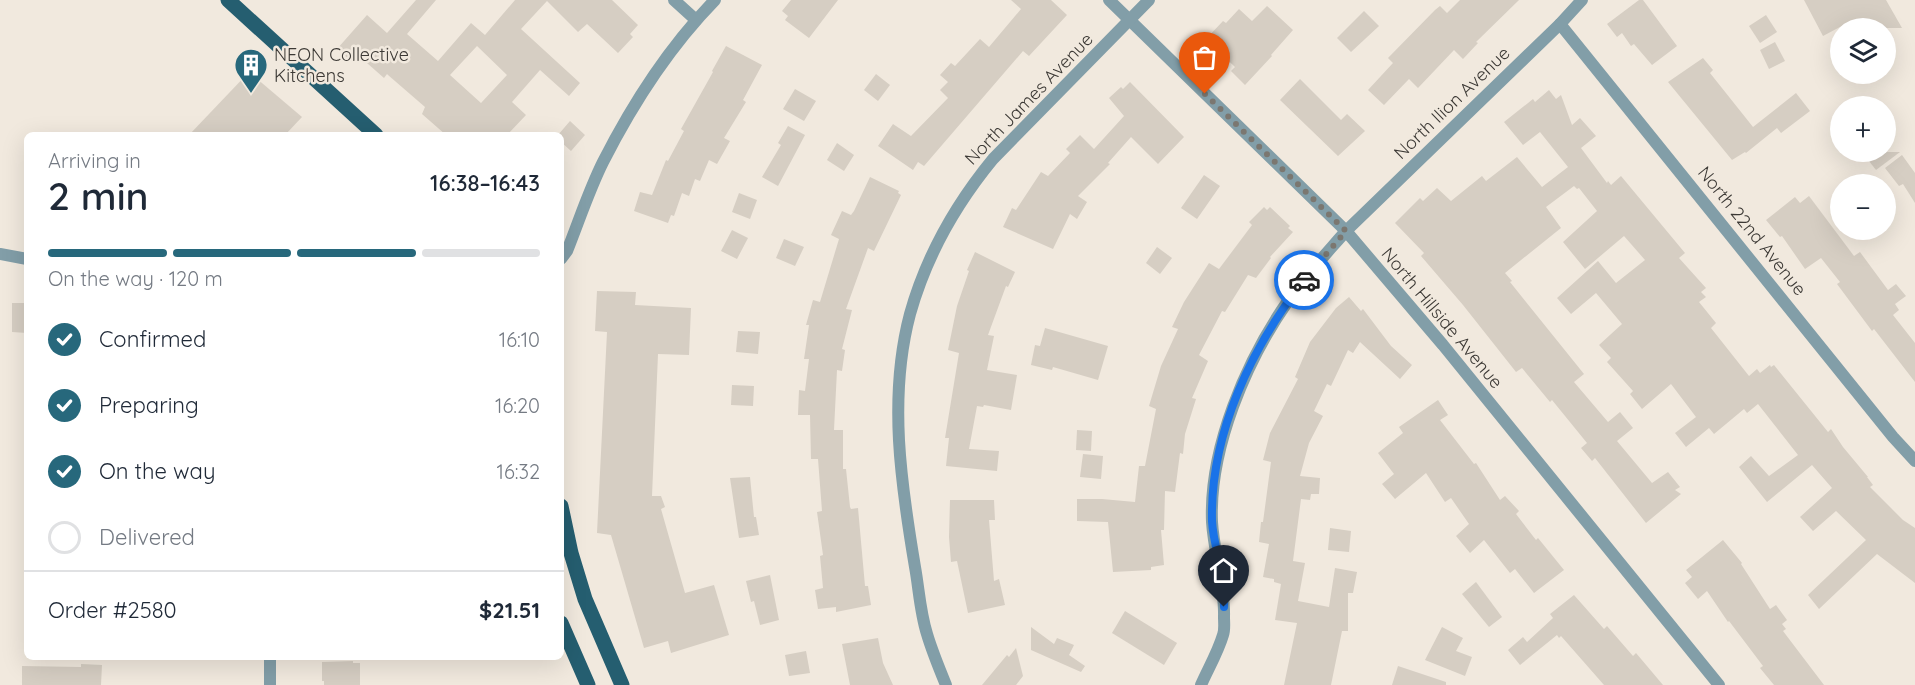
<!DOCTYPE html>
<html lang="en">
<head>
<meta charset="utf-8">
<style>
	body { margin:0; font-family:Quicksand,sans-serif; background:#f6f6f7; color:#1f2937; height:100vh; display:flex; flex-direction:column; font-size:22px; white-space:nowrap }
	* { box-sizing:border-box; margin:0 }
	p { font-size:20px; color:#747a83 }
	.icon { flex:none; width:33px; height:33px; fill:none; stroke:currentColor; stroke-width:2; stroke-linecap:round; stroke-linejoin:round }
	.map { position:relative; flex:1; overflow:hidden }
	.drawer { position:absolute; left:24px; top:132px; width:540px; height:528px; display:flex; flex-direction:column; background:#fff; border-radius:9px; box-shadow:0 6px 24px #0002 }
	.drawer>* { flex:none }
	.buttons { position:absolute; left:1830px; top:18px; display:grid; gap:12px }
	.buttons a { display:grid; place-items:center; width:66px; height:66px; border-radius:50%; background:#fff; box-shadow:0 6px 24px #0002; font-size:30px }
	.pin { position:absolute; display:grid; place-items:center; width:51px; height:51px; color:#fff; margin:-62px -26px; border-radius:50% 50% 50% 0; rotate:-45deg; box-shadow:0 0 6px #0007 }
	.pin .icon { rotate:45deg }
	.courier { position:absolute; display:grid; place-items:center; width:60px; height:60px; margin:-30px; border:4px solid #1a73e8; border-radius:50%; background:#fff; color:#222; box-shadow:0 2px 8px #0007 }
	.summary em { font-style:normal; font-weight:600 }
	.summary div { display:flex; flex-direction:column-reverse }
	.summary { display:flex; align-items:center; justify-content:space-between; height:102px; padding:0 24px }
	h1 { font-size:39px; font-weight:600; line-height:45px }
	.bar { display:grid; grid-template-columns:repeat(4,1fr); gap:9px 6px; align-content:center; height:72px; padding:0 24px }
	.bar i { height:8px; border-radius:4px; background:#e0e1e3 }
	.bar .current { background:#27687c }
	.bar p { grid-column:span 4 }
	.line { display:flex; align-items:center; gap:15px; padding:0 24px; border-top:2px solid #e0e1e3 }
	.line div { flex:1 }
	ol { padding:0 24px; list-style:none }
	li { display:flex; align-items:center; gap:18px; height:66px }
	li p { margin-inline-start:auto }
	li .icon { padding:6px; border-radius:50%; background:#27687c; color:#fff; stroke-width:4 }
	li:last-child { color:#747a83 }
	li i { width:33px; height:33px; border:3px solid #e0e1e3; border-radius:50% }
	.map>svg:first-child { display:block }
	.building { fill:#d6cec3; fill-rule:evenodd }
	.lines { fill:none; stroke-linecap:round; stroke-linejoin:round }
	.minor { stroke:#829ea8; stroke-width:12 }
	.primary { stroke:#255e70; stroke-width:15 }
	.done { stroke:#7b7770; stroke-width:6; stroke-dasharray:0 10.8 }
	.route { stroke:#1a73e8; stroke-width:8 }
	.labels { text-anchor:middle; stroke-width:5; stroke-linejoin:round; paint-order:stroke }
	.poi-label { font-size:18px; fill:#3c3935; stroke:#f1e9de; text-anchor:start }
	.street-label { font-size:18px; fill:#3c3935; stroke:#f1e9de }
</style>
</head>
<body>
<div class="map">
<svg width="1915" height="685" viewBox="0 0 1915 685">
	<rect width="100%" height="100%" fill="#f1e9de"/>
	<g class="building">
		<path d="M416,0H436L407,34L438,61L471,23L485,35L515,0H612L638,25L630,34L633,37L618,53L587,24L578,32L547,1L521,29L580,83L569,96L540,70L512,102L526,115L507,135H446L422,114L425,107L388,75L387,74L384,78L359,56L353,63L337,49L367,15L387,33ZM477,46L507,75L481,103L450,75Z"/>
		<polygon points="791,0 838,0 809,38 785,20 788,16 782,11"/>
		<polygon points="1011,0 1051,0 1067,15 1029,56 1023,51 924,166 918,162 913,170 878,146 893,124 911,136 948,98 940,90 948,82 940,75 951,63 955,66 980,39 989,47 1021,9"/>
		<polygon points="1460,0 1519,0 1476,42 1478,43 1463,59 1454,50 1418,88 1409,79 1384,105 1368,90 1393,63 1388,58 1435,10 1440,6 1447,13"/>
		<polygon points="1639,0 1643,0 1677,46 1652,65 1634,44 1631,46 1622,33 1617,37 1607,24"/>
		<polygon points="1804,0 1886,0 1902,28 1858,28 1853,20 1823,36"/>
		<polygon points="1267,6 1293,30 1271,55 1272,56 1245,85 1231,71 1235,67 1206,39 1223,21 1226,23 1239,9 1252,21"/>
		<polygon points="1364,11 1379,26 1351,52 1337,38"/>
		<polygon points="1766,15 1777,32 1760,43 1749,26"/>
		<polygon points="1775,42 1785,61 1769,69 1760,50"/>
		<polygon points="726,46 762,65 743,100 746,102 724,138 730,141 717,164 709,160 700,181 695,179 689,196 682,193 674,216 671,215 668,223 634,211 640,192 652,195 666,160 668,161 684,131 681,129 713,72 712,71"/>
		<polygon points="1703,58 1713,70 1710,73 1753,127 1796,93 1810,111 1781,133 1777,128 1746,153 1745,152 1732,160 1668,82"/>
		<polygon points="249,72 302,117 285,135 189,135"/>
		<polygon points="876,74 890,85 878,101 864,90"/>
		<polygon points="1300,79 1341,120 1347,114 1365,131 1338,156 1280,100"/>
		<polygon points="1130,82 1184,137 1158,164 1131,137 1108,163 1110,164 1078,196 1087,202 1077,219 1070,214 1053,249 1003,227 1012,208 1016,210 1041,172 1048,176 1070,153 1066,149 1080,135 1094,149 1124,116 1109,98 1121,87 1123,89"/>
		<polygon points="795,89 816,101 804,121 783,109"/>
		<polygon points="1549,90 1556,99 1561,95 1572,125 1580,118 1596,136 1581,148 1607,183 1608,181 1611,185 1621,176 1685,253 1679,258 1706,288 1701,292 1706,297 1699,302 1716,323 1711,328 1749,376 1757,369 1760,373 1770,365 1771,367 1774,365 1828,432 1831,429 1843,447 1868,477 1867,477 1873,485 1870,487 1903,520 1915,528 1915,583 1877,554 1819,609 1808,595 1866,540 1836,511 1813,531 1800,517 1832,488 1812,465 1767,502 1739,467 1751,456 1769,476 1798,455 1758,404 1747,413 1744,409 1714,434 1709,428 1686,447 1675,433 1696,417 1671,384 1642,409 1630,394 1633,391 1607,362 1611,358 1599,345 1622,324 1596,293 1571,314 1557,298 1598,261 1616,283 1645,260 1624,236 1585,269 1563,242 1597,211 1579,188 1577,189 1574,186 1546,207 1561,228 1505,273 1512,281 1510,282 1584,374 1574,382 1608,422 1620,412 1633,428 1617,441 1652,483 1668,472 1680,487 1675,490 1681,494 1646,523 1595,458 1592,461 1581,448 1587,443 1552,400 1550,402 1522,368 1516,372 1463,305 1421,256 1424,253 1395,223 1420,198 1423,201 1437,188 1451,201 1482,176 1486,181 1517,157 1542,187 1568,167 1540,132 1523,145 1504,122 1533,99 1535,102"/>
		<polygon points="570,121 585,135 571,151 561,142 561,135 558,135"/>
		<polygon points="788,126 805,135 778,186 762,177 781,145 778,143"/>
		<polygon points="837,143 854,155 844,171 827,160"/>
		<polygon points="1862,152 1900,152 1876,170"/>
		<polygon points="1902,155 1915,173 1915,203 1903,184 1899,186 1885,168"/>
		<polygon points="1204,175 1220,186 1197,219 1181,208"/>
		<polygon points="870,177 899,191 898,193 901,195 874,251 868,248 846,309 852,310 842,349 845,350 842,371 837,370 834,430 843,430 843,469 846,469 850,507 851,509 858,508 865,586 868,586 871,605 836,612 836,607 818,609 815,590 823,588 820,556 823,555 817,512 822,511 818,459 811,459 810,415 798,415 799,390 805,391 809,359 804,359 809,325 806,325 813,300 820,302 839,239 831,235 842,211 851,215 854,211"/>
		<polygon points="739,193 757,200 750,219 732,212"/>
		<polygon points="1809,196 1854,256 1860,252 1888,290 1896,284 1906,296 1895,304 1899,310 1893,315 1915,343 1915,382 1874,329 1872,331 1837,284 1840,282 1821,258 1805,269 1782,236 1780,237 1766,220 1795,197 1800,203"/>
		<polygon points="1264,207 1267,210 1270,207 1290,226 1288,228 1293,232 1270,257 1271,258 1256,278 1248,275 1225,312 1222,311 1199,355 1208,361 1192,398 1196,399 1185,434 1183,454 1180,453 1175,492 1165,491 1164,530 1161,530 1164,565 1151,567 1151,570 1113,572 1108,522 1077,521 1077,499 1102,499 1135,502 1139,466 1145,466 1156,409 1149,406 1161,366 1178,329 1172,327 1184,302 1209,263 1219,269 1252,225 1249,222"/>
		<polygon points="732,230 748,238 737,259 721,251"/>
		<polygon points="784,239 804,247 795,266 776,258"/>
		<polygon points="1157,247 1172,258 1160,274 1146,263"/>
		<polygon points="975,252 1015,272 1008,287 1006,286 988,335 994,336 987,370 1017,375 1011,410 984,405 983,407 977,406 969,449 999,451 997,471 946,466 949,438 945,438 959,353 948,350 957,306 969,271 967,270"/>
		<polygon points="597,291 636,292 635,305 691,308 689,355 658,354 652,496 661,496 665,507 661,509 685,593 714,585 729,635 671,653 668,641 644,648 611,535 597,533 607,332 595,331"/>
		<polygon points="1349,297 1361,311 1363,309 1391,346 1412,365 1400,379 1360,342 1353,353 1348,350 1331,386 1327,384 1314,411 1323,416 1309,443 1300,476 1320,478 1319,494 1311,494 1310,500 1301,499 1293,561 1305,563 1298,601 1329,607 1335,568 1357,572 1353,593 1348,593 1348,631 1342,631 1331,685 1284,685 1297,623 1275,620 1281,584 1274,582 1274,579 1263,577 1269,544 1259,542 1261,522 1263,522 1271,462 1263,460 1270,433 1298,379 1295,377 1310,342 1336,308"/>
		<polygon points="12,303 27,303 27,333 12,332"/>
		<polygon points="1045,328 1108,346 1098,380 1053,367 1052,370 1031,365 1035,345 1040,346"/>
		<polygon points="738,331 760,332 758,354 736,352"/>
		<polygon points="732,385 754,386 753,406 731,405"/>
		<polygon points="1438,400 1448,415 1440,420 1474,464 1476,463 1500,500 1505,496 1519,511 1516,514 1536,540 1538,538 1564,570 1534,593 1515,569 1510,573 1484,540 1470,553 1456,536 1469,524 1451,498 1445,502 1426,473 1395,499 1382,484 1394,474 1378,453 1403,433 1399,427"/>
		<polygon points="1077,430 1092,431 1091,451 1076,450"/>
		<polygon points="1083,454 1103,456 1101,479 1080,477"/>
		<polygon points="750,477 754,517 756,517 759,535 739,538 730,478"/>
		<polygon points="950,500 994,500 995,520 989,520 994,581 999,579 1005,605 968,613 957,561 951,562 949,537"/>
		<polygon points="1330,528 1351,531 1349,552 1328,550"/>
		<polygon points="1723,540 1742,563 1741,564 1770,609 1776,605 1787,620 1782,624 1786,629 1783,631 1824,685 1774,685 1760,668 1763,666 1729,621 1728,622 1707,591 1698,599 1685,583 1692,577 1686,570"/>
		<polygon points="770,575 779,620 760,625 754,601 751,602 746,581"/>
		<polygon points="1476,582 1502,617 1489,627 1462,594"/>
		<polygon points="1574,595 1604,629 1607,626 1633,656 1636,653 1663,685 1604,685 1561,636 1559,638 1557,635 1520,665 1508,650 1523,637 1527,642 1553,618 1550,614"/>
		<polygon points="1125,611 1177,643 1164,665 1112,633"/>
		<polygon points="1031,627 1054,644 1057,638 1074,645 1069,655 1085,666 1081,672 1031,650"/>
		<polygon points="1442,627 1463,638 1456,651 1472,657 1465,676 1425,660"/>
		<polygon points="878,638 883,663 893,685 850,685 842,644"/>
		<polygon points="1016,648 1023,676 1016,685 982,685 1007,655 1009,657"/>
		<polygon points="806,651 810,673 789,676 785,655"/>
		<polygon points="353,661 353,663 360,663 360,685 324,685 324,681 322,681 322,662"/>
		<polygon points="81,664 102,665 101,685 22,685 22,666 81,667"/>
		<polygon points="1398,666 1446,682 1446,685 1392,685"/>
	</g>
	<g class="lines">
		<g class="minor">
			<polyline points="674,0 696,20"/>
			<polyline points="1109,0 1346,231 1443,345 1719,685"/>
			<polyline points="1560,24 1893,437 1915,461"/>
			<polyline points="0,254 27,259"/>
			<path d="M561,259L567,251C579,221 589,190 603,162C633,103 669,47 715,0"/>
			<polyline points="270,657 270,685"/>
			<path d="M946,685C939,668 932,651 927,634C920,612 919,589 915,567C901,484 888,397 910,314C926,257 956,204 993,159L1149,0"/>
			<path d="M1201,685C1208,669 1218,652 1223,635C1225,630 1224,623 1224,617C1225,584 1214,554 1212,522C1209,448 1246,361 1288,301C1305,276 1326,254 1346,231L1560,24L1582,0"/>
		</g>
		<g class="primary">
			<polyline points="228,0 376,135"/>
			<polyline points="561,506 571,553 585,599 622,685"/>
			<polyline points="561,623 588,685"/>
		</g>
	</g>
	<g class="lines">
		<polyline class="done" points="1205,94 1346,231 1304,280"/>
		<path class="route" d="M1224,607C1224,598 1224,589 1223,580C1220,560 1213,541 1212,521C1210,433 1252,347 1304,280"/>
	</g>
	<defs>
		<symbol id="building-pin" viewBox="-11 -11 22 30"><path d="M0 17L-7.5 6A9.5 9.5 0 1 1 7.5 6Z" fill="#27687c" stroke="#f1e9de"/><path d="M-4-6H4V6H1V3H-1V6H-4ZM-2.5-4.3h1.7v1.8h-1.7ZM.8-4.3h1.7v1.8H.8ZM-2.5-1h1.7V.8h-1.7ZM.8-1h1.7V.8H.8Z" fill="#fff"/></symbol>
	</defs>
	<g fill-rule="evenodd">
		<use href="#building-pin" x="232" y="46" width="38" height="52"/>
	</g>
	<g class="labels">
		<g class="poi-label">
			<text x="274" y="61">NEON Collective<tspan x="274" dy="21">Kitchens</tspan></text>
		</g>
		<g class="street-label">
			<text transform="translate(1029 99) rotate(-46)" y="6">North James Avenue</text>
			<text transform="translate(1452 103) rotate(-44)" y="6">North Ilion Avenue</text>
			<text transform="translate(1752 231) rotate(51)" y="6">North 22nd Avenue</text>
			<text transform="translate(1442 318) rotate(50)" y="6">North Hillside Avenue</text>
		</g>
	</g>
</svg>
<div class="buttons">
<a><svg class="icon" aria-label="layers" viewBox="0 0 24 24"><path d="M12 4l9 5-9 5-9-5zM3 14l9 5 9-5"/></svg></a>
<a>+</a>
<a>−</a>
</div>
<div class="pin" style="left:1205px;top:94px;background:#ea580c"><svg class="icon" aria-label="bag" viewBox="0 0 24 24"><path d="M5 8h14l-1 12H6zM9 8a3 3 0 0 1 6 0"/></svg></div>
<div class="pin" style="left:1224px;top:607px;background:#1f2937"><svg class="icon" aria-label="home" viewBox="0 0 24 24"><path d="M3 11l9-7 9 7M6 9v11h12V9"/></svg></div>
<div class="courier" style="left:1304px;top:280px"><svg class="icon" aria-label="car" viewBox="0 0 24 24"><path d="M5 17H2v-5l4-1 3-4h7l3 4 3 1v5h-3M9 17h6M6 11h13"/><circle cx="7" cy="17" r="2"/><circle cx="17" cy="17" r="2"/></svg></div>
<section class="drawer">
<div class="summary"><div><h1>2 min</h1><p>Arriving in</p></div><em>16:38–16:43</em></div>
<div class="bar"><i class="current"></i><i class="current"></i><i class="current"></i><i></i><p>On the way · 120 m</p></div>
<ol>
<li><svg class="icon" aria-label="check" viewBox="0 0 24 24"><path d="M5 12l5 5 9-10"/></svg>Confirmed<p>16:10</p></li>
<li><svg class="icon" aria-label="check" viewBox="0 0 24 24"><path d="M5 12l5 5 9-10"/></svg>Preparing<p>16:20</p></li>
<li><svg class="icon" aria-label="check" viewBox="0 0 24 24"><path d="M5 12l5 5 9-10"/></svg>On the way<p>16:32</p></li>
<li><i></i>Delivered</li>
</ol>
<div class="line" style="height:78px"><div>Order #2580</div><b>$21.51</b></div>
</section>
</div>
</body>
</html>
